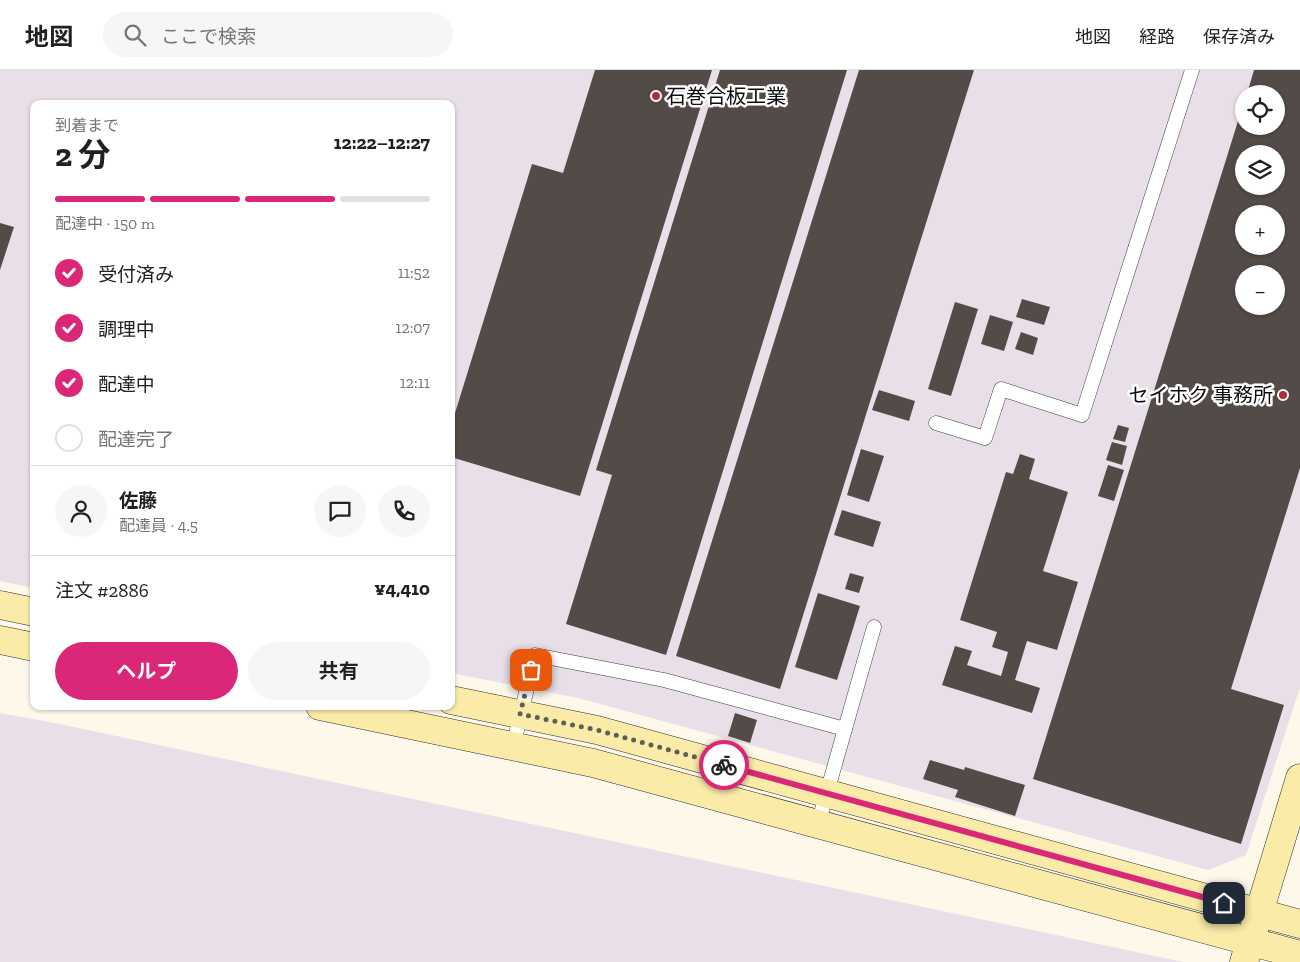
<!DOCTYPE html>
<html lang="ja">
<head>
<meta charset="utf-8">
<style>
	body { margin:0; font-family:"Zilla Slab","Noto Sans JP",serif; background:#f6f6f6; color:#202124; height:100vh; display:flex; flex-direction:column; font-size:19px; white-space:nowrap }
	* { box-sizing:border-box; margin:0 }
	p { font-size:16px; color:#757577 }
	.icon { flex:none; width:28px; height:28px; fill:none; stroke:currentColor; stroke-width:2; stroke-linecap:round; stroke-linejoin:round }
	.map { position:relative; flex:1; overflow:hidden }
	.side { position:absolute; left:30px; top:30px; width:425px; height:610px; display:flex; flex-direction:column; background:#fff; border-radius:10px; box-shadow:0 1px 4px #0004 }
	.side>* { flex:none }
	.fabs { position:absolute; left:1235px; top:15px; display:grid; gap:10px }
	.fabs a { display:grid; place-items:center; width:50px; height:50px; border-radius:50%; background:#fff; box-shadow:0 1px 4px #0004; font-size:25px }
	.pin { position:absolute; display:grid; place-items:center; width:42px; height:42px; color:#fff; margin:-21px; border-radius:10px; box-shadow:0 2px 8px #0006 }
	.courier { position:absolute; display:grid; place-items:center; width:50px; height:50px; margin:-25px; border:4px solid #db2777; border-radius:50%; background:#fff; color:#222; box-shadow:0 1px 6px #0007 }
	.headline em { font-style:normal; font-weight:700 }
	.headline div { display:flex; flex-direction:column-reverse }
	.headline { display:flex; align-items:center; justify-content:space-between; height:85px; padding:0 25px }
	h1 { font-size:32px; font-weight:700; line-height:38px }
	.bar { display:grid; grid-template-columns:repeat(4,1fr); gap:8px 5px; align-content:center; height:60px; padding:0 25px }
	.bar i { height:6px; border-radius:4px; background:#e0e0e0 }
	.bar .current { background:#db2777 }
	.bar p { grid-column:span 4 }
	.line { display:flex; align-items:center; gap:12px; padding:0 25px; border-top:1px solid #e0e0e0 }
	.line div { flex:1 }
	.round { display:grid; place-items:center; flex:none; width:52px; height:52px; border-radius:26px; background:#f6f6f6 }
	ol { padding:0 25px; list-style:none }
	li { display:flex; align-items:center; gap:15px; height:55px }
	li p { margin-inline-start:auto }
	li .icon { padding:5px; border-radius:50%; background:#db2777; color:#fff; stroke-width:4 }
	li:last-child { color:#757577 }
	li i { width:28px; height:28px; border:2px solid #e0e0e0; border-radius:50% }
	.action { display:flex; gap:10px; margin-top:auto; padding:10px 25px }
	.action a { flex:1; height:58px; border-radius:30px; background:#db2777; color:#fff; font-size:20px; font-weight:700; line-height:58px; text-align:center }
	.action a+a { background:#f6f6f6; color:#202124 }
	header { display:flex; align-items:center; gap:30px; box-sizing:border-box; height:70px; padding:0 25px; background:#fff; border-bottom:1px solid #e0e0e0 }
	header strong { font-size:24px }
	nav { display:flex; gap:28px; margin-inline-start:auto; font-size:18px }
	.search { width:350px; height:45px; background:#f6f6f6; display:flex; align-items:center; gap:12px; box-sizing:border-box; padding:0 18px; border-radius:28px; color:#757577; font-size:19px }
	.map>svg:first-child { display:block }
	.industrial { fill:#e8dfe9; fill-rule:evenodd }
	.building { fill:#534b48; fill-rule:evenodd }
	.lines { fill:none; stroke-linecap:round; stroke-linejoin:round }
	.lane-casing { stroke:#3e3e3e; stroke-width:15 }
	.secondary-casing { stroke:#2d2d2d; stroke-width:29 }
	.lane { stroke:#fff; stroke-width:14 }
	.secondary { stroke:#faeba9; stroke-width:28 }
	.done { stroke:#605e59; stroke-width:5; stroke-dasharray:0 9 }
	.route { stroke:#db2777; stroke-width:6 }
	.poi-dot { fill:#b12c3d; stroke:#fff; stroke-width:2 }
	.labels { text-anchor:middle; stroke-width:5; stroke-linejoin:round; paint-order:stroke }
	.poi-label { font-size:20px; fill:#0b0b0b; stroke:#fff; text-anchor:start }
</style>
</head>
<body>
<header>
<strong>地図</strong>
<div class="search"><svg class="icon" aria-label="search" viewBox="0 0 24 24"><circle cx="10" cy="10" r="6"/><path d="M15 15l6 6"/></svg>ここで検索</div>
<nav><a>地図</a><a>経路</a><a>保存済み</a></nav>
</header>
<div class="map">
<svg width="1300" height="892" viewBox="0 0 1300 892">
	<rect width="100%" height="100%" fill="#fef8ea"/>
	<g class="industrial">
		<path d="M0,0H1300V617L1246,785L1208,800L578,628L451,603V34H34V518L0,511ZM1244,24H1276V56H1244ZM1244,84H1276V116H1244ZM1244,144H1276V176H1244ZM1244,204H1276V236H1244Z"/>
		<polygon points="0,643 55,653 1183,892 0,892"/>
	</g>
	<g class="building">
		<polygon points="595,0 712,0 580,426 451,387 451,356 532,94 563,103"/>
		<polygon points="720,0 847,0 666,585 566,554 612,405 596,400"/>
		<polygon points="859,0 974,0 780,619 676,586"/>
		<path d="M1254,0H1300V398L1231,619L1284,635L1241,774L1033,709L1243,35L1244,56H1276V24H1247ZM1244,84H1276V116H1244ZM1244,144H1276V176H1244ZM1244,204H1276V236H1244Z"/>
		<polygon points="0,153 14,157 0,200"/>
		<polygon points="1022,229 1050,237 1044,255 1016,247"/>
		<polygon points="955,232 978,239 951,326 928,319"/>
		<polygon points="990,245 1013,252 1004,281 981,274"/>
		<polygon points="1021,262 1038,268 1033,285 1015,279"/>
		<polygon points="879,320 915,331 909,351 872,340"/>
		<polygon points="1118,355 1129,358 1125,372 1113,369"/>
		<polygon points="1112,372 1127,376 1122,395 1106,390"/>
		<polygon points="861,379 884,386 869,432 847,425"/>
		<polygon points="1020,384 1035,389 1029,409 1068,422 1043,501 1078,512 1057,580 1027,571 1015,610 1040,618 1032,643 942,615 955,576 972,581 967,595 1001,606 1008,582 992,577 997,562 960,550 1006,402 1013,404"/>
		<polygon points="1108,395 1124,400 1114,431 1098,426"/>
		<polygon points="842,440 881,452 873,477 834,465"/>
		<polygon points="850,503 864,507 859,523 845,519"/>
		<polygon points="818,523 860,536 837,610 795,597"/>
		<polygon points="735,643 757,650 750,673 728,666"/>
		<polygon points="930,690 964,700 965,697 1025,715 1015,746 955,727 958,720 923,709"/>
	</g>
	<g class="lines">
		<defs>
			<g id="lane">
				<polyline points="936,353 985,368 1001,319 1082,345 1192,0"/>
				<polyline points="513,677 535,585 664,610 845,659"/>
				<polyline points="818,754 874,557"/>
			</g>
			<g id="secondary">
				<polyline points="0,535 34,542"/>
				<polyline points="0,570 34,577"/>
				<polyline points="451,630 597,660 1300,854"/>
				<polyline points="320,636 593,693 1300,885"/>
				<polyline points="1244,892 1300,708"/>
			</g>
		</defs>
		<use href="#lane" class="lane-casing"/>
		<use href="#secondary" class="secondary-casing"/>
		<use href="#lane" class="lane"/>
		<use href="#secondary" class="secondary"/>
	</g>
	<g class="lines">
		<polyline class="done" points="531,600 520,644 597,660 724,695"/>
		<polyline class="route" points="724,695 1224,833"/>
	</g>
	<g class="poi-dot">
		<circle cx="656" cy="26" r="5"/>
		<circle cx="1283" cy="325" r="5"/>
	</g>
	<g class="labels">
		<g class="poi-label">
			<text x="666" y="33">石巻合板工業</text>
			<text x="1273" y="332" text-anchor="end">セイホク 事務所</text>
		</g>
	</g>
</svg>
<div class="fabs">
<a><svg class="icon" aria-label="locate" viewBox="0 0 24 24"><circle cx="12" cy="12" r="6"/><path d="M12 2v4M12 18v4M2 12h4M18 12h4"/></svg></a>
<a><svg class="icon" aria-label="layers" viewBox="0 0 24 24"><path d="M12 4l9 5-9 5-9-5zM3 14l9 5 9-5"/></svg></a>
<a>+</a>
<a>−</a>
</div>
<div class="pin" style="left:531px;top:600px;background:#ea580c"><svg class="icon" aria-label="bag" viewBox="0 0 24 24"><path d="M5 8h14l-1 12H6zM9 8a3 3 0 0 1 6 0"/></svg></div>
<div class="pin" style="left:1224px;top:833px;background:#1f2937"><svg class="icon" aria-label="home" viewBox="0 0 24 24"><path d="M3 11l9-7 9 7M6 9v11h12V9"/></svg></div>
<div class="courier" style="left:724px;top:695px"><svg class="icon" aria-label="bike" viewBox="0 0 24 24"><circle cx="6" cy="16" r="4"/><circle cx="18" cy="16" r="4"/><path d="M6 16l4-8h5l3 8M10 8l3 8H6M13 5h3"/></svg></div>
<section class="side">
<div class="headline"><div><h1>2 分</h1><p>到着まで</p></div><em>12:22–12:27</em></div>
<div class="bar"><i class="current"></i><i class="current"></i><i class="current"></i><i></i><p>配達中 · 150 m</p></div>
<ol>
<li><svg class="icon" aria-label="check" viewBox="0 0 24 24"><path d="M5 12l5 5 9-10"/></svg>受付済み<p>11:52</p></li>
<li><svg class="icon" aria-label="check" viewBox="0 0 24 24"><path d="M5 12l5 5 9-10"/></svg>調理中<p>12:07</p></li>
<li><svg class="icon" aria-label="check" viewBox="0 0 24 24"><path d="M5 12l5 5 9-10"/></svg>配達中<p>12:11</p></li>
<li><i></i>配達完了</li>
</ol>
<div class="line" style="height:90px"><a class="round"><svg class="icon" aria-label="person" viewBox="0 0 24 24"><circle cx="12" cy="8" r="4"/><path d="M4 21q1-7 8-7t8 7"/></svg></a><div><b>佐藤</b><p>配達員 · 4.5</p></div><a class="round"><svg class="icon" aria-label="chat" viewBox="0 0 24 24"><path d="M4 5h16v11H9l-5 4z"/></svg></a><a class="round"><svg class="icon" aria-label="phone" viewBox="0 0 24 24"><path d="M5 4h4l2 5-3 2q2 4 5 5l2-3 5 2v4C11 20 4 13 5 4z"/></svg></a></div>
<div class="line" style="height:65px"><div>注文 #2886</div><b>¥4,410</b></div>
<div class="action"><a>ヘルプ</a><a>共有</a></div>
</section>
</div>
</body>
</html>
